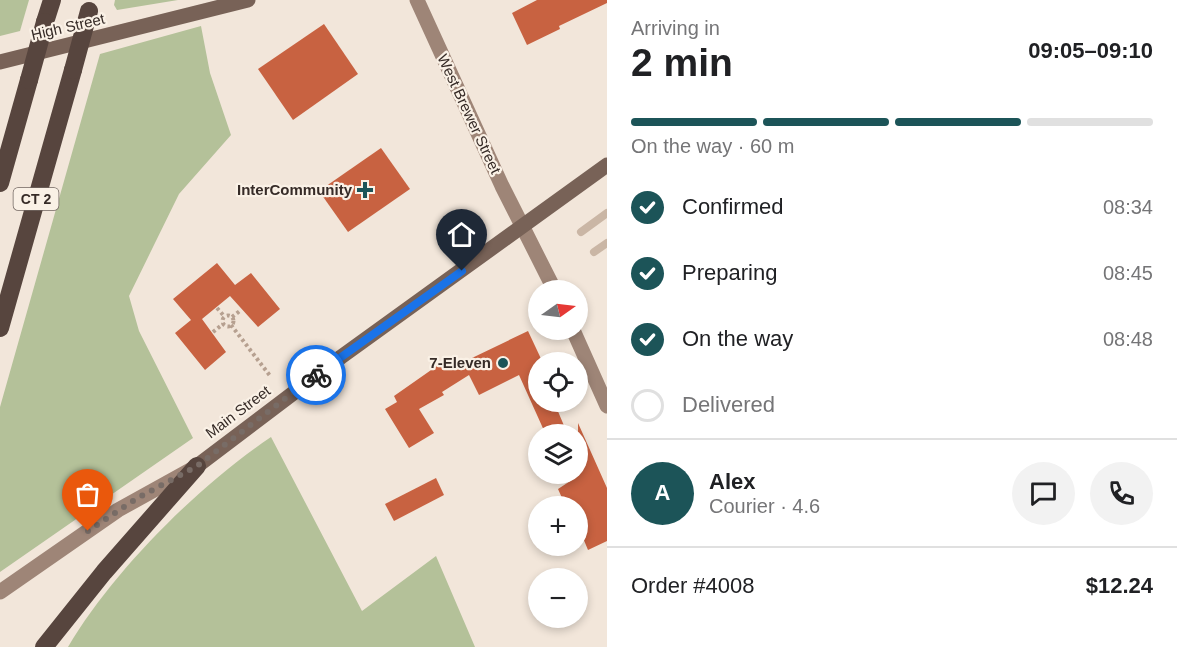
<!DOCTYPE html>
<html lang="en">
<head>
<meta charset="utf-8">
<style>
	body { margin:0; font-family:Arial,sans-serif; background:#f2f2f2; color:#202124; height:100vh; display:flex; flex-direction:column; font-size:22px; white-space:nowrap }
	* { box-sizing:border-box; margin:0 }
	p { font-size:20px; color:#757577 }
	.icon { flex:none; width:33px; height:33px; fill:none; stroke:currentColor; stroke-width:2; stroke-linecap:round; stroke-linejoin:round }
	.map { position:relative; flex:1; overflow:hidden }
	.panel { display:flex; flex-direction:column; background:#fff; width:570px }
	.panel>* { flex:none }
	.needle { width:39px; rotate:76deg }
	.tools { position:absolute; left:528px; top:280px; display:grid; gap:12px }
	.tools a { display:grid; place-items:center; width:60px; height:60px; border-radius:50%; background:#fff; box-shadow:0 3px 9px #0003; font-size:30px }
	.pin { position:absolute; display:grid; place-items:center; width:51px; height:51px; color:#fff; margin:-62px -26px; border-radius:50% 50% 50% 0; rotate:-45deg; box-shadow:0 0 6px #0007 }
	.pin .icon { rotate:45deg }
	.courier { position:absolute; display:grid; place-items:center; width:60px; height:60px; margin:-30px; border:4px solid #1a73e8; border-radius:50%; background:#fff; color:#222; box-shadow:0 2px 8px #0007 }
	.head em { font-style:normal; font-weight:700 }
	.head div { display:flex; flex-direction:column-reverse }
	.head { display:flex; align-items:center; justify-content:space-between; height:102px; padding:0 24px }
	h1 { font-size:39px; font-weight:700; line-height:45px }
	.bar { display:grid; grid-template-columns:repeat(4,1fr); gap:9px 6px; align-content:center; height:72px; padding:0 24px }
	.bar i { height:8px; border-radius:4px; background:#e0e0e0 }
	.bar .active { background:#1c5458 }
	.bar p { grid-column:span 4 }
	.line { display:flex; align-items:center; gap:15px; padding:0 24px; border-top:2px solid #e0e0e0 }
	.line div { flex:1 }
	.round { display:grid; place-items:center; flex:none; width:63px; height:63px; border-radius:32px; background:#f2f2f2 }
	ol { padding:0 24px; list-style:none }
	li { display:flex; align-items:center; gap:18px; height:66px }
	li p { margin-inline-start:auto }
	li .icon { padding:6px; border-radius:50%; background:#1c5458; color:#fff; stroke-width:4 }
	li:last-child { color:#757577 }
	li i { width:33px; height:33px; border:3px solid #e0e0e0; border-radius:50% }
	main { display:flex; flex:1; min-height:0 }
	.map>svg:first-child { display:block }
	.green { fill:#b4c199 }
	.building { fill:#c86241 }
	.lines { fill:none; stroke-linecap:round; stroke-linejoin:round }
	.path { stroke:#b6a090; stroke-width:4; stroke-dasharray:3 3; stroke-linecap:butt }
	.service { stroke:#cab6a5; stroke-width:8 }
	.secondary { stroke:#9e8577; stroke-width:15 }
	.primary { stroke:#786257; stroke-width:15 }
	.motorway { stroke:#57453e; stroke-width:18 }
	.motorway-bridge { stroke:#57453e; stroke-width:18 }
	.done { stroke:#786c66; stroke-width:6; stroke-dasharray:0 10.8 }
	.route { stroke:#1a73e8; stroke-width:8 }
	.poi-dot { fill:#1c5458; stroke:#faf1e6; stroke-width:2 }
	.labels { text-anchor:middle; stroke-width:4.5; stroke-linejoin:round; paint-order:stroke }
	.shield { fill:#faf1e6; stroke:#716660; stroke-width:1.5 }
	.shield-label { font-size:14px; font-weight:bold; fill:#362b27 }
	.street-label { font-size:15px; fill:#362b27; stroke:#faf1e6 }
	.poi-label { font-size:15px; font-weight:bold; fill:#362b27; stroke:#faf1e6; text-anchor:end }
</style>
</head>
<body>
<main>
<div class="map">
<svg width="607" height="647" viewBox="0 0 607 647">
	<rect width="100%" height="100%" fill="#f2e6da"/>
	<g class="green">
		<polygon points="0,0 29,0 20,31 0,36"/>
		<polygon points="115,0 178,0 117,10 114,5"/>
		<polygon points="201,26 210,73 231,135 179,194 129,296 139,331 193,438 0,572 0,407 100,54"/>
		<path d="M271,437L362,611L436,556L475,647H68C113,571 198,486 271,437Z"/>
	</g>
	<g class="building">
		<polygon points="537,0 607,0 607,3 559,26 560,29 527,45 512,13"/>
		<polygon points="324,24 358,74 293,120 258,69"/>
		<polygon points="381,148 410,189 348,232 319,191"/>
		<polygon points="217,263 235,285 251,273 280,309 258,327 230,296 202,319 226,352 205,370 175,333 191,320 173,299"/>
		<polygon points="528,331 543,363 538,363 538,402 554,402 568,435 546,435 519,375 479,395 469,375 442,392 444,395 419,409 434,433 409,448 385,409 397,402 394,396 444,361 449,369"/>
		<polygon points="578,423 607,488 607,541 588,550 578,526 578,507 566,507 558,489 578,476"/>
		<polygon points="436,478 444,495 394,521 385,504"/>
	</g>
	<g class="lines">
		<g class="path">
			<polyline points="217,308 224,316"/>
			<circle cx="228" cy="321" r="5.5"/>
			<polyline points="232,317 241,310"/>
			<polyline points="231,325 271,377"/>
			<polyline points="213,332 223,324"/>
		</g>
		<g class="service">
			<polyline points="581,232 607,213"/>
			<polyline points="594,252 607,243"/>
		</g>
		<g class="secondary">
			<polyline points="417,0 502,186 555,291"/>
			<polyline points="573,330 607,406"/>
			<polyline points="0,592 118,510 192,469"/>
		</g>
		<g class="primary">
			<polyline points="0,62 248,0"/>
			<polyline points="197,466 341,357 607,165"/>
		</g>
		<g class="motorway">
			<polyline points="45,22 52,0"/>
			<polyline points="0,183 29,80"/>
			<polyline points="0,328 73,70"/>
			<polyline points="44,647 104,572 197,466"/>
		</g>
		<g class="motorway-bridge">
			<polyline points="73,70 89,11"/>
			<polyline points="29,80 45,22"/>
		</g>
	</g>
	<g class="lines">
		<polyline class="done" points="88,531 136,499 197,466 316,375"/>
		<polyline class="route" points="316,375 462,271"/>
	</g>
	<g class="poi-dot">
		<path d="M362 181h6v6h6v6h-6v6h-6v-6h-6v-6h6z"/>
		<circle cx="503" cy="363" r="6"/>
	</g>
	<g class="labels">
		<rect class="shield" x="13.5" y="188" width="45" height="22" rx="4.5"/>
		<g class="shield-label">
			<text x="36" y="204">CT 2</text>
		</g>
		<g class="street-label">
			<text transform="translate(68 27) rotate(-13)" y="5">High Street</text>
			<text transform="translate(469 114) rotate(65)" y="5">West Brewer Street</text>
			<text transform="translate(238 412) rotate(-37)" y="5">Main Street</text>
		</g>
		<g class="poi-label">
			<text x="352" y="195">InterCommunity</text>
			<text x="491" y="368">7-Eleven</text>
		</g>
	</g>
</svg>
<div class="tools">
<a><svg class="needle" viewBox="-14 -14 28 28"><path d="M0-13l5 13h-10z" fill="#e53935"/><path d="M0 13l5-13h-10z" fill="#757577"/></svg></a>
<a><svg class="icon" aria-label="locate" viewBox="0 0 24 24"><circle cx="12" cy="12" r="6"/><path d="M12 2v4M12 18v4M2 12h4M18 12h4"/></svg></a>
<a><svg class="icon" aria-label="layers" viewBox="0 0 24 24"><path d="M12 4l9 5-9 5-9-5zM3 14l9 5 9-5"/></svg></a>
<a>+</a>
<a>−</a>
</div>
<div class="pin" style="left:88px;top:531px;background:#ea580c"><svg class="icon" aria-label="bag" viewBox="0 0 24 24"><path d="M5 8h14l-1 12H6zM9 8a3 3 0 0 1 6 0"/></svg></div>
<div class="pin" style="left:462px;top:271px;background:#1f2937"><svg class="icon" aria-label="home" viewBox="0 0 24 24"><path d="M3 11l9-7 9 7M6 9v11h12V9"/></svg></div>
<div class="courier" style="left:316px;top:375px"><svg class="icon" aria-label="bike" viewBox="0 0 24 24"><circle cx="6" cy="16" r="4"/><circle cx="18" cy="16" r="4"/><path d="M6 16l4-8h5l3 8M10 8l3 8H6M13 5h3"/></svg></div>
</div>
<section class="panel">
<div class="head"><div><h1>2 min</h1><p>Arriving in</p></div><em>09:05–09:10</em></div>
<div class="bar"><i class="active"></i><i class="active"></i><i class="active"></i><i></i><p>On the way · 60 m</p></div>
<ol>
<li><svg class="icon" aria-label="check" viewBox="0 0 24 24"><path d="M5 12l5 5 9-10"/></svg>Confirmed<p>08:34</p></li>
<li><svg class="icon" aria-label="check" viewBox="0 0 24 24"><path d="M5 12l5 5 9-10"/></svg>Preparing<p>08:45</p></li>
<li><svg class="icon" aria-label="check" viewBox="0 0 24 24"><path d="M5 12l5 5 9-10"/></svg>On the way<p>08:48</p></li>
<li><i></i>Delivered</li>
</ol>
<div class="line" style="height:108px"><b class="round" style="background:#1c5458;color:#fff">A</b><div><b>Alex</b><p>Courier · 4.6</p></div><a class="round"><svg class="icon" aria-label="chat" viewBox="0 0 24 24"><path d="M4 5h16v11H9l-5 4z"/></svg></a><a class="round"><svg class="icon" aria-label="phone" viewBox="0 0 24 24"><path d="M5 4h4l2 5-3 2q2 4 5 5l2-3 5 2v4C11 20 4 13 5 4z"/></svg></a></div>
<div class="line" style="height:78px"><div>Order #4008</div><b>$12.24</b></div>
</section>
</main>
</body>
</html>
